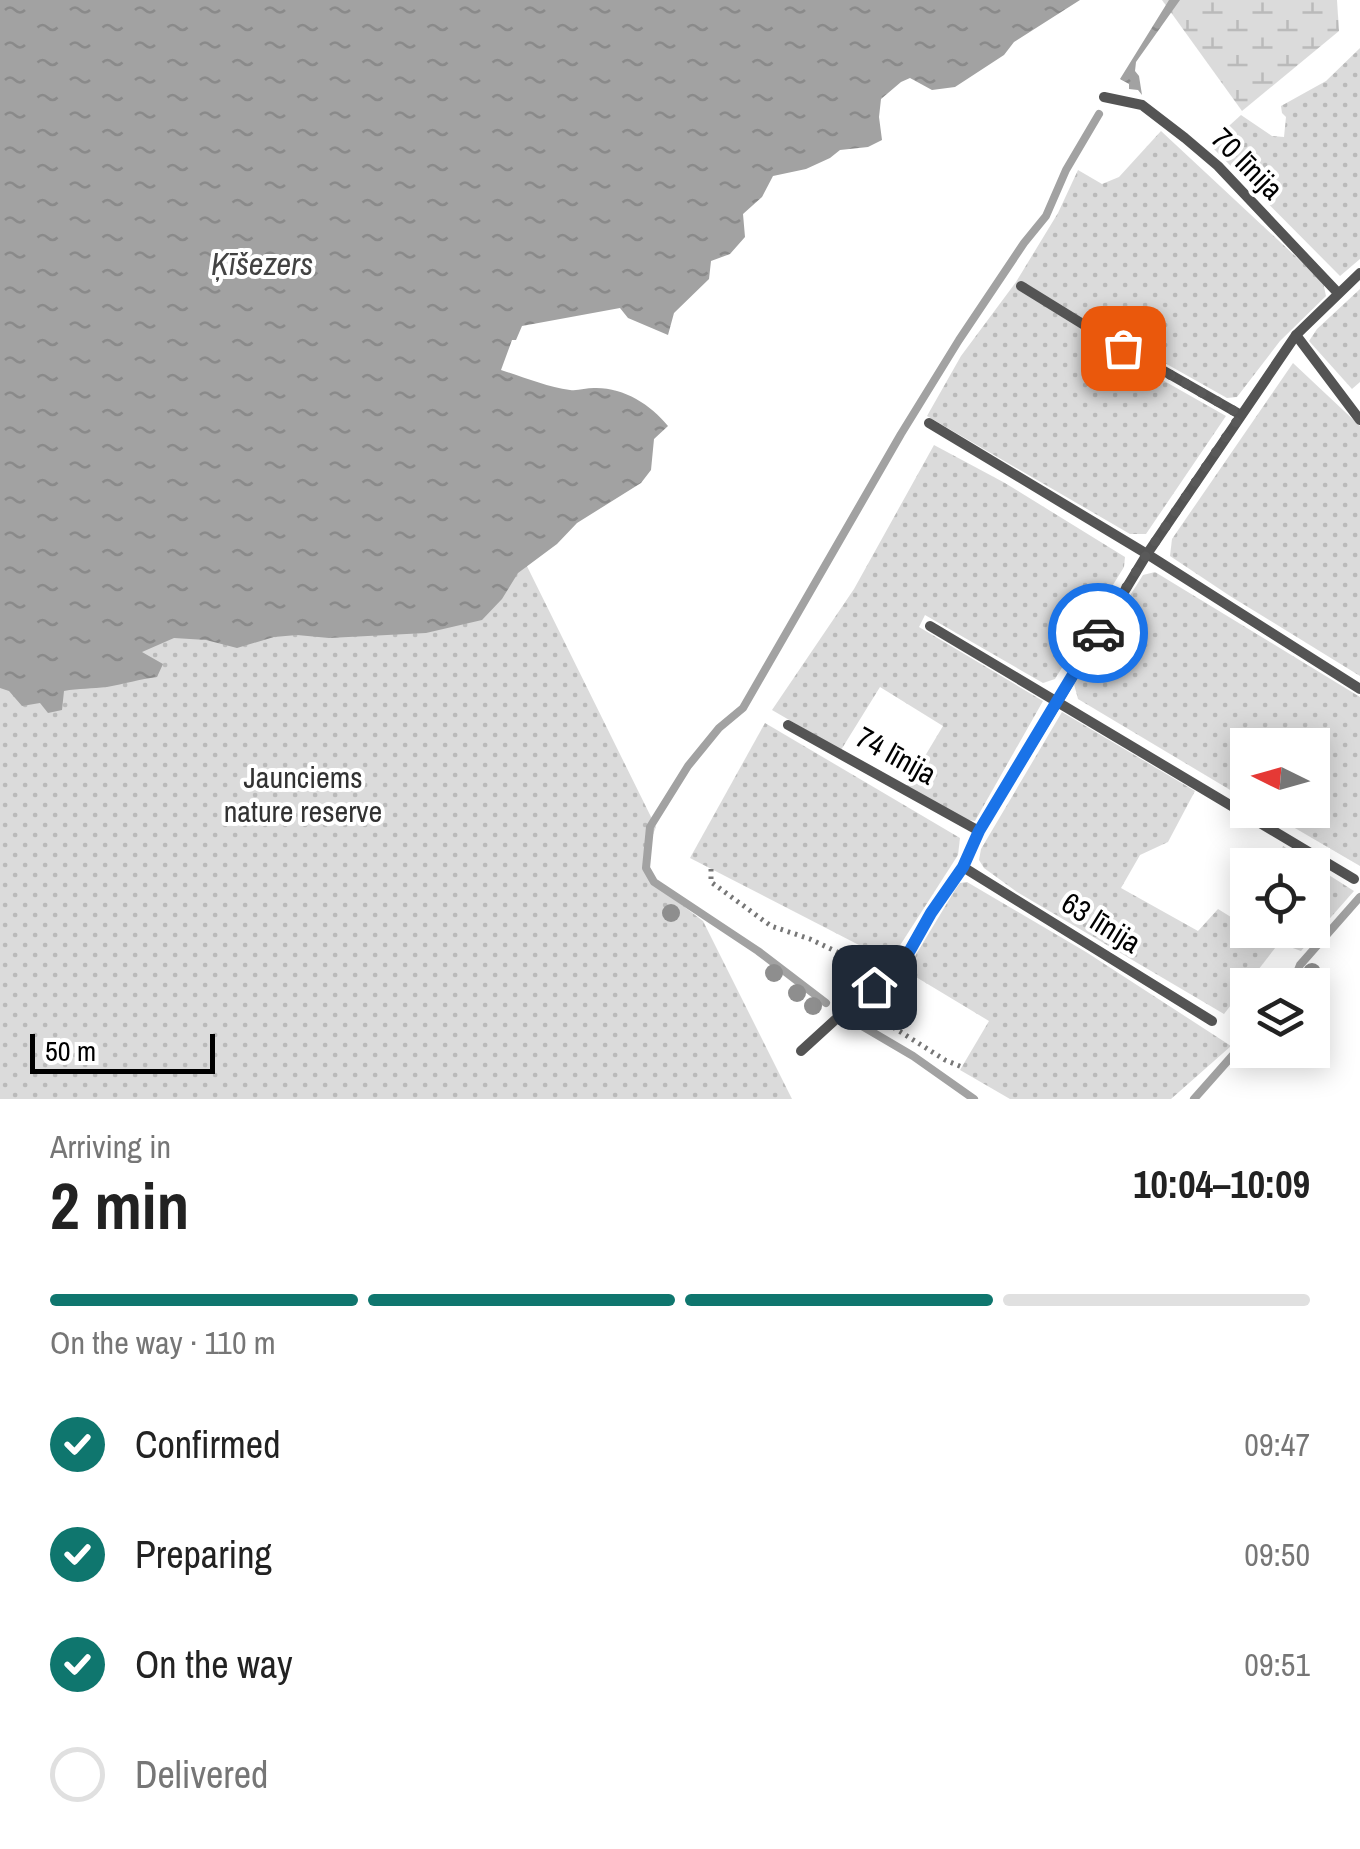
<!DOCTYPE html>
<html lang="en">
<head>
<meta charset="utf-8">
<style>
	body { margin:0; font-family:"Archivo Narrow",sans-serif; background:#f2f2f2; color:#222; height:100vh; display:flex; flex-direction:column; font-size:38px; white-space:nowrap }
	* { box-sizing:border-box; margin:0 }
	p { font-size:32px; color:#767676 }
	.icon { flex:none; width:55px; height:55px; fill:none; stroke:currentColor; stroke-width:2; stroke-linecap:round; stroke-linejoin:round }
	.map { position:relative; height:1099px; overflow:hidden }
	.details { display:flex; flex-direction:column; background:#fff; flex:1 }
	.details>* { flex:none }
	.needle { width:65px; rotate:275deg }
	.buttons { position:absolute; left:1230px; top:728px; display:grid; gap:20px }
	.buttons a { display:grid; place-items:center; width:100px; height:100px; border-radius:0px; background:#fff; box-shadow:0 5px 25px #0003; font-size:50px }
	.scale { position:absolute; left:30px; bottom:25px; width:185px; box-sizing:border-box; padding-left:10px; border:5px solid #000; border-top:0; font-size:28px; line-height:35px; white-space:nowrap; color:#000; -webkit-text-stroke:8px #fff; paint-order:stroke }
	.pin { position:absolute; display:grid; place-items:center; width:85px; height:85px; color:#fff; margin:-42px; border-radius:20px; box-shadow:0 5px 15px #0006 }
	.courier { position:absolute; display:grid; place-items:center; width:100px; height:100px; margin:-50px; border:8px solid #1a73e8; border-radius:50%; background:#fff; color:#222; box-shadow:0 2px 12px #0007 }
	.summary em { font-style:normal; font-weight:800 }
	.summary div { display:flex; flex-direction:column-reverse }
	.summary { display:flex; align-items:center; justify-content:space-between; height:170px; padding:0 50px }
	h1 { font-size:65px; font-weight:800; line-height:75px }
	.bar { display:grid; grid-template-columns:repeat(4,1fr); gap:15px 10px; align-content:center; height:120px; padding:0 50px }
	.bar i { height:12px; border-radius:8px; background:#e0e0e0 }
	.bar .active { background:#0f766e }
	.bar p { grid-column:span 4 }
	ol { padding:0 50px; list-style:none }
	li { display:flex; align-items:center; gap:30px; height:110px }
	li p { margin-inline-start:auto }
	li .icon { padding:10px; border-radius:50%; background:#0f766e; color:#fff; stroke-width:4 }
	li:last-child { color:#767676 }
	li i { width:55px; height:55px; border:5px solid #e0e0e0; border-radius:50% }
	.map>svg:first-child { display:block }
	.wetland { fill:url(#wetland-marsh) }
	.park { fill:url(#park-dots) }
	.water { fill:url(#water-ripples) }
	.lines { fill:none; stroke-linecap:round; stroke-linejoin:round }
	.stream { stroke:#a2a2a2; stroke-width:8 }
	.path { stroke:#767676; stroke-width:5; stroke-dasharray:2.5 5; stroke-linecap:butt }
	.lane { stroke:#545454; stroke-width:10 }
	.tree { fill:#8e8e8e }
	.done { stroke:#595959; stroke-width:10; stroke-dasharray:0 18 }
	.route { stroke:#1a73e8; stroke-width:12 }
	.labels { text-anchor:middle; stroke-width:8; stroke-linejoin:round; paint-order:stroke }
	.street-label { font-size:30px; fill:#000; stroke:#fff }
	.park-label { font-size:30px; fill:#323232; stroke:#fff }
	.water-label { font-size:32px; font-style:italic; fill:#434343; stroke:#fff }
</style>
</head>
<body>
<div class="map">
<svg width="1360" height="1099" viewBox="0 0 1360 1099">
	<defs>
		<pattern id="wetland-marsh" width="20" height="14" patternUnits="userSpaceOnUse" patternTransform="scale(2.5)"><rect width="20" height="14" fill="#dbdbdb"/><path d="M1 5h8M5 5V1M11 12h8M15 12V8" fill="none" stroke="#bababa"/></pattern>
		<pattern id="park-dots" width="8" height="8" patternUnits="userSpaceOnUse" patternTransform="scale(2.5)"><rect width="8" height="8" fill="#dbdbdb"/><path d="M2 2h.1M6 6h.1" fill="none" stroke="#bababa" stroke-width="1.8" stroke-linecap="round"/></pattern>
		<pattern id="water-ripples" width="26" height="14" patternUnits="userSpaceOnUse" patternTransform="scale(2.5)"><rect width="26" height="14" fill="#a2a2a2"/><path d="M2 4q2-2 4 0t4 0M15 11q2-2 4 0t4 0" fill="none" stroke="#8a8a8a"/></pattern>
	</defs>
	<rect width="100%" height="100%" fill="#fff"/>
	<polygon class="wetland" points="1162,0 1337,0 1339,31 1242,111"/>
	<g class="park">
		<polygon points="0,0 247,0 656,827 645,854 649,880 703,921 792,1099 0,1099"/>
		<polygon points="1360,48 1360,259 1340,276 1209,144 1241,115 1272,136 1284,137 1286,117 1282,113 1281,106 1326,81"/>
		<polygon points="1161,131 1323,282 1326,296 1280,341 1237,397 1227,398 1099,326 1090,339 1226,416 1146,534 1130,534 927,416 961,356 1016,282 1058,213 1078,170 1102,184 1119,177"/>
		<polygon points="1360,289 1360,382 1352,389 1309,341 1317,329"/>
		<polygon points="1293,363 1360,426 1360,676 1230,596 1170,556 1172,539"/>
		<polygon points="934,445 1005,483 1125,557 1124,567 1055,679 1043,683 925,615 919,627 1043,701 975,821 962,819 907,786 943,726 880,687 841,750 772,710 854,589"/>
		<polygon points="1155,572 1360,697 1360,866 1264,810 1312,810 1312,745 1248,745 1247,800 1078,699 1074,684 1143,575"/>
		<polygon points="1062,712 1195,791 1168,842 1140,855 1121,888 1198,931 1218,909 1247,927 1248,930 1312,930 1312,865 1276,865 1283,846 1354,891 1301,951 1279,943 1224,1014 1017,892 984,868 979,860 981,849"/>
		<polygon points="765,723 960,838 958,855 890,961 690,858"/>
		<polygon points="967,882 1086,952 1231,1046 1171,1099 1010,1099 960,1070 989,1021 906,971 955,890 960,883"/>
	</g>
	<g class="water">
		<path d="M0,0H1080L1014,42L1004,55L955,87L932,90L910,78L901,82L881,99L879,117L882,140L868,147L840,150L830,158L806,169L773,176L762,197L743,214L745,237L730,254L711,261L709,279L674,313L668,335L628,318L620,308L522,326L516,340H512L501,370C523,377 547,387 570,390C578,391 586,388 594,388C623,387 650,404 668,426L654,439L651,470L641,483L577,523L557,544L518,573L502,599L482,620L426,633L329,638L297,635L274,637L237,648L206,640L174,638L142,652L163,664L157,677C140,679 124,684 107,687C92,689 79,688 64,691L62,710L48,713L40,703L22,706L9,691L0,688Z"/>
		<polygon points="1169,0 1180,0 1136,62 1135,71 1139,76 1142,95 1138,90 1129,89 1129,84 1120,79"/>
	</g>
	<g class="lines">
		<g class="stream">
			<polyline points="1292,985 1300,965 1360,897"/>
			<polyline points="826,1003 758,951 654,882 646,868 650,827 688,766 719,728 743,708 901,434 959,340 1024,243 1046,216 1066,170 1099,114"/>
			<polyline points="862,1026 913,1056 974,1099"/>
			<polyline points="1194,1099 1248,1038"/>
		</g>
		<g class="path">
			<polyline points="711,869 711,882 771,926 810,939 858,962 863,970"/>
			<polyline points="879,1002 888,1024 945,1060 962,1067"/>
		</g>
		<g class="lane">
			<polyline points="1104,97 1142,105 1185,138 1218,166 1338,293"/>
			<polyline points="1021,286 1094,331 1241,415"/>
			<polyline points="1296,335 1360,420"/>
			<polyline points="929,423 1147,554 1360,689"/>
			<polyline points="930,626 1354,879"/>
			<polyline points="788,725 979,831"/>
			<polyline points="963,867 1212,1021"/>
			<polyline points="801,1051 892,968 903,961 931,913 963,867 979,831 1147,554 1296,335 1360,273"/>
		</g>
	</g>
	<g class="tree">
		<circle cx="671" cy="913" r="9"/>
		<circle cx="1312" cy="972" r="9"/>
		<circle cx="774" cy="973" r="9"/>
		<circle cx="797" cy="993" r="9"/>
		<circle cx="813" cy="1006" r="9"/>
	</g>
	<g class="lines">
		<polyline class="done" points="1098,633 1147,554 1241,415 1123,348"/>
		<polyline class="route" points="874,987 892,968 904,961 931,913 963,867 979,831 1098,633"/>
	</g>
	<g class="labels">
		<g class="street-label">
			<text transform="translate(1247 164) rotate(45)" y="10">70 līnija</text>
			<text transform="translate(896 756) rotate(29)" y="10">74 līnija</text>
			<text transform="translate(1101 923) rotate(32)" y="10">63 līnija</text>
		</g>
		<g class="park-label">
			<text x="303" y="788">Jaunciems<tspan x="303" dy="34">nature reserve</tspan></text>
		</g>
		<g class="water-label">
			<text x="262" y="275">Ķīšezers</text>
		</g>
	</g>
</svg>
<div class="buttons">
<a><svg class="needle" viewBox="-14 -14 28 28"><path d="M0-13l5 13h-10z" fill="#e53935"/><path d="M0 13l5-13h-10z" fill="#767676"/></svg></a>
<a><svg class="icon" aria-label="locate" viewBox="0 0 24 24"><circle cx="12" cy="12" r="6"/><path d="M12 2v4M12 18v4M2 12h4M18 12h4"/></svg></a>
<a><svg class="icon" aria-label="layers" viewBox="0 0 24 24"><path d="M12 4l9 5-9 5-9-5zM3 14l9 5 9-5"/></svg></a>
</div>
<div class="scale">50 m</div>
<div class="pin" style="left:1123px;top:348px;background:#ea580c"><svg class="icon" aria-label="bag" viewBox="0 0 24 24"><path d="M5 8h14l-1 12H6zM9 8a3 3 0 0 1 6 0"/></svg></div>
<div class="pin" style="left:874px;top:987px;background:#1f2937"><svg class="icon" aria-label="home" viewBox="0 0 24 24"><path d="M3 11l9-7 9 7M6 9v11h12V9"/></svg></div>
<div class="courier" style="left:1098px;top:633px"><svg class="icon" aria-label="car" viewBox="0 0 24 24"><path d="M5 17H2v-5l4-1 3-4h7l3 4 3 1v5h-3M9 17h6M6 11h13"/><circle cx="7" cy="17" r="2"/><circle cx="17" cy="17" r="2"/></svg></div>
</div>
<section class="details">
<div class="summary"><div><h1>2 min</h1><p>Arriving in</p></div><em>10:04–10:09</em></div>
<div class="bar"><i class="active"></i><i class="active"></i><i class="active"></i><i></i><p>On the way · 110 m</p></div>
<ol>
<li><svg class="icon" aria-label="check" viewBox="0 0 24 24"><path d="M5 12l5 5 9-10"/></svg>Confirmed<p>09:47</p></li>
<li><svg class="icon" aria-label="check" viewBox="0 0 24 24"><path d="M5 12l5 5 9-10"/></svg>Preparing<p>09:50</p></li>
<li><svg class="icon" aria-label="check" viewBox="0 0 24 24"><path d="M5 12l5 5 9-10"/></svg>On the way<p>09:51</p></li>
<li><i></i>Delivered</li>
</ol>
</section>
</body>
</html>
